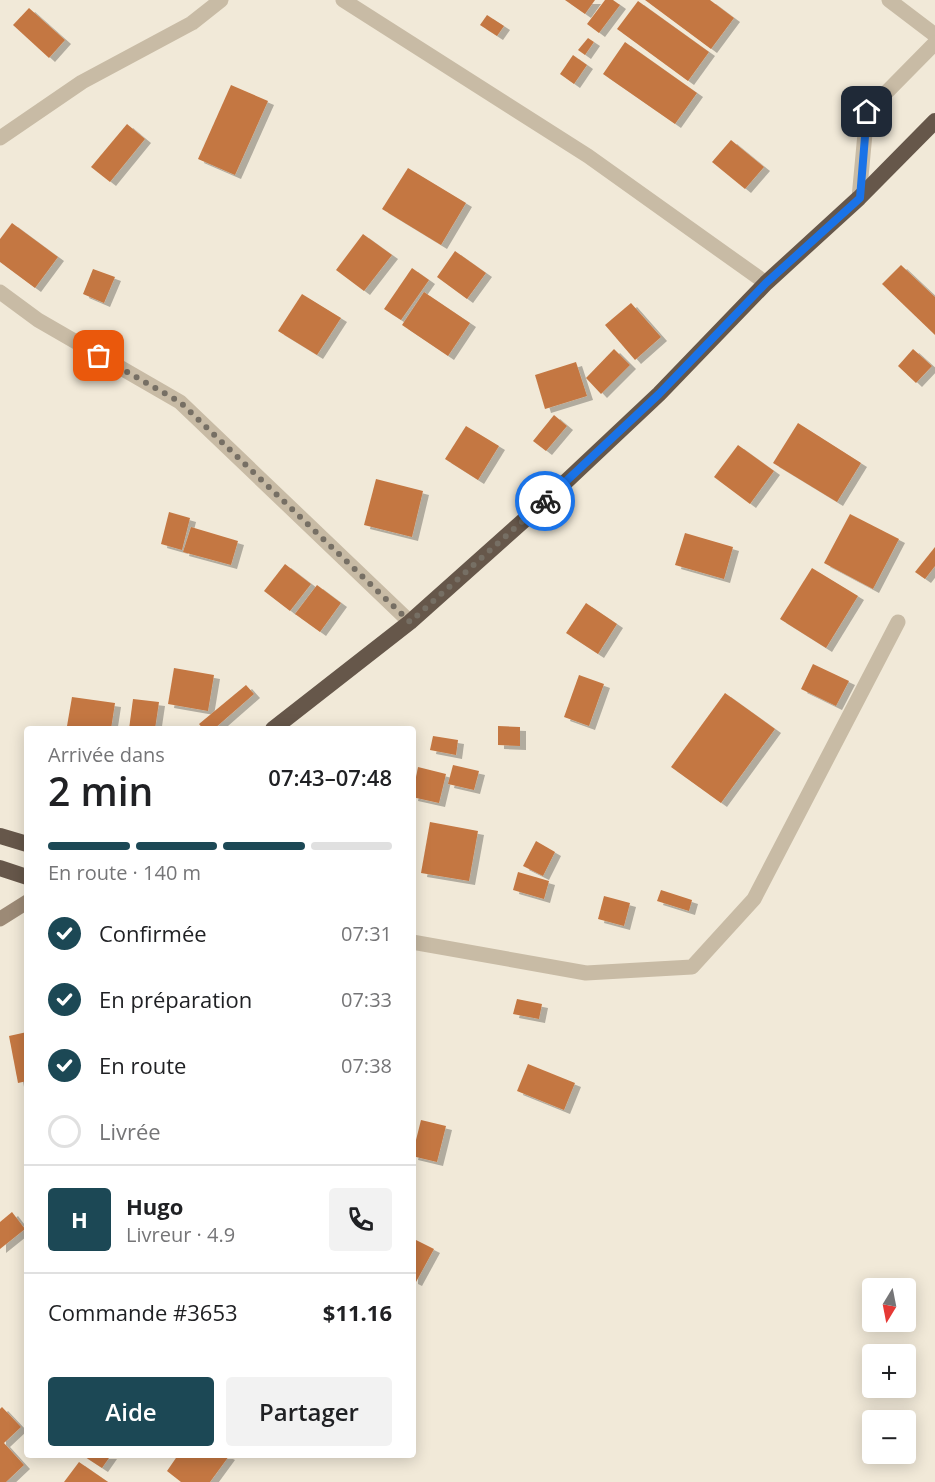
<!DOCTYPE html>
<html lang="fr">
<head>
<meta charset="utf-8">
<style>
	body { margin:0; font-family:"Open Sans",sans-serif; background:#f2f2f2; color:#202124; height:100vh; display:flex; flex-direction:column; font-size:22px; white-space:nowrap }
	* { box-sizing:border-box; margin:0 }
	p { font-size:20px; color:#757577 }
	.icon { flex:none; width:33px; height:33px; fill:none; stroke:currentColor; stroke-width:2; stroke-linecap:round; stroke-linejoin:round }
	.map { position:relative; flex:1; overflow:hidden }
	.details { position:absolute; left:24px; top:726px; width:392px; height:732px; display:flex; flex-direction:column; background:#fff; border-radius:6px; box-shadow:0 3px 15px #0003 }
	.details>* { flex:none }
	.needle { width:39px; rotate:190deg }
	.controls { position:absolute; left:862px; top:1278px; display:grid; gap:12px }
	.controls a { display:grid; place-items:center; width:54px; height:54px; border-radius:6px; background:#fff; box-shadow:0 3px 15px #0003; font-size:30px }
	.pin { position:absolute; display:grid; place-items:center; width:51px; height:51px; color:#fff; margin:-26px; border-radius:12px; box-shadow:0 3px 9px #0006 }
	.courier { position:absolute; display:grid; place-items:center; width:60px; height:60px; margin:-30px; border:4px solid #1a73e8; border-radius:50%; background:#fff; color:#222; box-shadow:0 2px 8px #0007 }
	.headline em { font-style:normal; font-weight:600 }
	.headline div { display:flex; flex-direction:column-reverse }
	.headline { display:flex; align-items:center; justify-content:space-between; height:102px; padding:0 24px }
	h1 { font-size:39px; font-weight:600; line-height:45px }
	.bar { display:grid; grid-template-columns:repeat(4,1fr); gap:9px 6px; align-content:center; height:72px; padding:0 24px }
	.bar i { height:8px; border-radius:4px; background:#e0e0e0 }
	.bar .selected { background:#1c4855 }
	.bar p { grid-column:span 4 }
	.line { display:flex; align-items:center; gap:15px; padding:0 24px; border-top:2px solid #e0e0e0 }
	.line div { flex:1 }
	.round { display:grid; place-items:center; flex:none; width:63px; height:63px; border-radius:6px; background:#f2f2f2 }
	ol { padding:0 24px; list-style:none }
	li { display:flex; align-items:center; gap:18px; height:66px }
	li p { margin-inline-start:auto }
	li .icon { padding:6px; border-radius:50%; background:#1c4855; color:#fff; stroke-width:4 }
	li:last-child { color:#757577 }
	li i { width:33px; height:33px; border:3px solid #e0e0e0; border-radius:50% }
	.primary-button { display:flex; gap:12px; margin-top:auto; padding:12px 24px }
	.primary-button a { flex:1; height:69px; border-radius:6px; background:#1c4855; color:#fff; font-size:24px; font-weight:600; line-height:69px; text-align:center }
	.primary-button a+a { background:#f2f2f2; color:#202124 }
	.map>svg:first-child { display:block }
	.building { fill:#c47742; filter:url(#shadow) }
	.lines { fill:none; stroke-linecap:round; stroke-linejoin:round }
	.minor { stroke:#c8bba5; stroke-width:15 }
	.secondary { stroke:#9c8a76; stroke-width:15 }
	.trunk { stroke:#66574a; stroke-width:16 }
	.done { stroke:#766f64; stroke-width:6; stroke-dasharray:0 10.8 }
	.route { stroke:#1a73e8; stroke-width:8 }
</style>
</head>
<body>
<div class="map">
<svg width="935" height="1482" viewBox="0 0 935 1482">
	<defs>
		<filter id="shadow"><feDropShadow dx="6" dy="4" stdDeviation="0" flood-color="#0004"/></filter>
	</defs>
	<rect width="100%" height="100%" fill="#f1e9d8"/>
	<g class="building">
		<polygon points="565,0 595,0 585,14"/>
		<polygon points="605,0 613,0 620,5 599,33 587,24"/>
		<polygon points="645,0 710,0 734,18 711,49"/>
		<polygon points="638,1 709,52 688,81 617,29"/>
		<polygon points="29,8 65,40 49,58 13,25"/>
		<polygon points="487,15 504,26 497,36 480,25"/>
		<polygon points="588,38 594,42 585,55 578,50"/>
		<polygon points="625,42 697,93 675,124 603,74"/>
		<polygon points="573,55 587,65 574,84 560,74"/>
		<polygon points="231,85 268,101 235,175 198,159"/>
		<polygon points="127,124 145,139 110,182 91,167"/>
		<polygon points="731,140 764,167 745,189 712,162"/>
		<polygon points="408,168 466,203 441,245 382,209"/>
		<polygon points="12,223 58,257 35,288 0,262 0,239"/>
		<polygon points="363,234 392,255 364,291 336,270"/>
		<polygon points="455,251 486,273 467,299 437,277"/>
		<polygon points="901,265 935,297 935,335 882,284"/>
		<polygon points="412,268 429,280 401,320 384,309"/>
		<polygon points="93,269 115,277 104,303 83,294"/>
		<polygon points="424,292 470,323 448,356 402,325"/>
		<polygon points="302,294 341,318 317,355 278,331"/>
		<polygon points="631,303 661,337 635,360 605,325"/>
		<polygon points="614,349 630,365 601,394 586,378"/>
		<polygon points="913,349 932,366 916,383 898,366"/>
		<polygon points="576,362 587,396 545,409 535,375"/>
		<polygon points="554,415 567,426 546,451 533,441"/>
		<polygon points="798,423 861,463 837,502 773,463"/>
		<polygon points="466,426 499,446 478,480 445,459"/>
		<polygon points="738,445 774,471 750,504 714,477"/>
		<polygon points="376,479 423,491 412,537 364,525"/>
		<polygon points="169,512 190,518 182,550 161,544"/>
		<polygon points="850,514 899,539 873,589 824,563"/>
		<polygon points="191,527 238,541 231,565 183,552"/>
		<polygon points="685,533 733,547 724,579 675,565"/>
		<polygon points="935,547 935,566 925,579 915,572"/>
		<polygon points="285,564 311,584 290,611 264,591"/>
		<polygon points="812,568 858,596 826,648 780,619"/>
		<polygon points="317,585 341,603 320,632 295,614"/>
		<polygon points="586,603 617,624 598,654 566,633"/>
		<polygon points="813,664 849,681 836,706 801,689"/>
		<polygon points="174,668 214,675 208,711 168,704"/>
		<polygon points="579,675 604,684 589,726 564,717"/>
		<polygon points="246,685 254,694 214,729 203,729 199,724"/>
		<polygon points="725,693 775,729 721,803 671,767"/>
		<polygon points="72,697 115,703 111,729 87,729 67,726"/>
		<polygon points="133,699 159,702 155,729 129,729"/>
		<polygon points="498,726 520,727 520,746 498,745"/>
		<polygon points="433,736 458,740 456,755 430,750"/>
		<polygon points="453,765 479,771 474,790 448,784"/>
		<polygon points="418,767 446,774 439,803 412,797"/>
		<polygon points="430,822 478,831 469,881 421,873"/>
		<polygon points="536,841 555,852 543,876 523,866"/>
		<polygon points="518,872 549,881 544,899 513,890"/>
		<polygon points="661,890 692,900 689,911 657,901"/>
		<polygon points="604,896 630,903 624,926 598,919"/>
		<polygon points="517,999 542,1004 539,1019 513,1014"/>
		<polygon points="27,1032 27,1081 18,1083 9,1036"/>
		<polygon points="528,1064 575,1083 564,1110 517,1091"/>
		<polygon points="421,1120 446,1126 437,1162 412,1156"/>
		<polygon points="12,1212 25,1229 0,1249 0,1222"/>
		<polygon points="412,1238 434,1249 416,1282 412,1280"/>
		<polygon points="2,1407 21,1427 4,1443 24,1465 6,1482 0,1482 0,1409"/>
		<polygon points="82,1455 111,1455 102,1468"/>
		<polygon points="178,1455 227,1455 229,1456 210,1482 181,1482 167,1471"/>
		<polygon points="79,1462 108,1482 64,1482"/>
	</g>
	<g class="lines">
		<g class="minor">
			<polyline points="343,0 588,156 766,283"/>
			<polyline points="889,0 935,35"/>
			<polyline points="0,138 82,82 192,23 221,0"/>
			<polyline points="859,198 867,112 935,43"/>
			<polyline points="0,292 38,320 180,402 410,622"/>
			<polyline points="412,942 586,973 692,967 754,899 898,622"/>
		</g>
		<polyline class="secondary" points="0,919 27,902"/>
		<g class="trunk">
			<polyline points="273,729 410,622 540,506 659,394 766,283 859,198 935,121"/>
			<polyline points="0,836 27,844"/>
			<polyline points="0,868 27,877"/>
		</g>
	</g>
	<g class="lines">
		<polyline class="done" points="99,356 180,402 410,622 545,501"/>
		<polyline class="route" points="545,501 659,394 766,283 860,198 867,112"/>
	</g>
</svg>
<div class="controls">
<a><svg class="needle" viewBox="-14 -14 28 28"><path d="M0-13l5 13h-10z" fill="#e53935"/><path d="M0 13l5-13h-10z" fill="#757577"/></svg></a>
<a>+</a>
<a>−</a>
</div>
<div class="pin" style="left:99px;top:356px;background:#ea580c"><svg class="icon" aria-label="bag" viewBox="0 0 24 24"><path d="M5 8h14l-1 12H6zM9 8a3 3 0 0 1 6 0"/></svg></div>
<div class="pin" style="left:867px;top:112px;background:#1f2937"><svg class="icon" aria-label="home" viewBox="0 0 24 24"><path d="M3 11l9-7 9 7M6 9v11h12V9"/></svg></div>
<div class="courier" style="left:545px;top:501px"><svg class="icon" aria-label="bike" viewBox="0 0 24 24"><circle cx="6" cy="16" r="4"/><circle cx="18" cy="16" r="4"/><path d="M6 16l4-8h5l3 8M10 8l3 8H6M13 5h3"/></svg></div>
<section class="details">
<div class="headline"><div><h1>2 min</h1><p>Arrivée dans</p></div><em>07:43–07:48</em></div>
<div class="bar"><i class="selected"></i><i class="selected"></i><i class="selected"></i><i></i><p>En route · 140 m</p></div>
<ol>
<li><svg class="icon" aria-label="check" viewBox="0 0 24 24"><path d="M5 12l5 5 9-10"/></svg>Confirmée<p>07:31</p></li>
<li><svg class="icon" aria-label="check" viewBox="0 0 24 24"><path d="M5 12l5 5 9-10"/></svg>En préparation<p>07:33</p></li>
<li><svg class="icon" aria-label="check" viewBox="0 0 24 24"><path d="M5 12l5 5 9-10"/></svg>En route<p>07:38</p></li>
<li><i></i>Livrée</li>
</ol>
<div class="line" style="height:108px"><b class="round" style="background:#1c4855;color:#fff">H</b><div><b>Hugo</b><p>Livreur · 4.9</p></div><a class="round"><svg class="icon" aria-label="phone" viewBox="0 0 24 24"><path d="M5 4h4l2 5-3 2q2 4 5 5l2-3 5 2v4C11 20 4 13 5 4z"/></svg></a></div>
<div class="line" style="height:78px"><div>Commande #3653</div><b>$11.16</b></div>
<div class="primary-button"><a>Aide</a><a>Partager</a></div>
</section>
</div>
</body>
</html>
